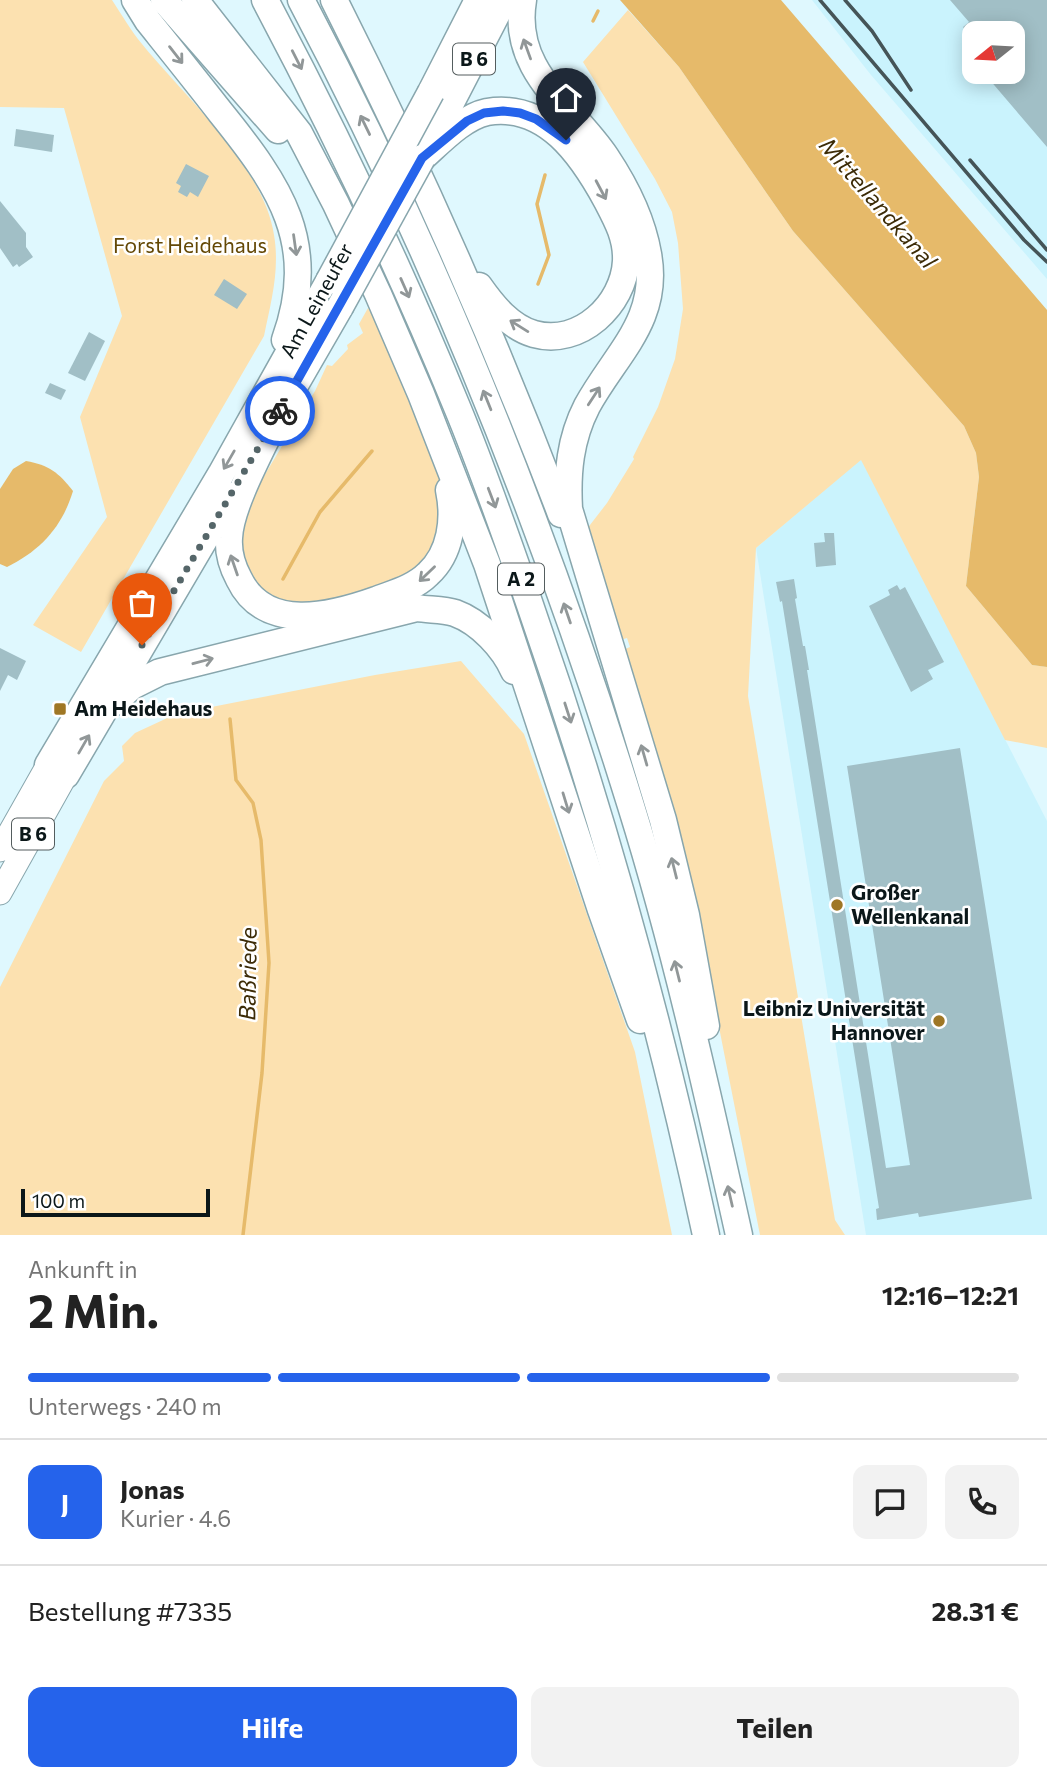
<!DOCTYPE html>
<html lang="de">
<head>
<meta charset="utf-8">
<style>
	body { margin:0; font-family:Commissioner,sans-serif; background:#f2f2f2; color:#222; height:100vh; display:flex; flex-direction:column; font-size:26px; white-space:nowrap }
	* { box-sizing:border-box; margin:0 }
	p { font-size:23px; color:#767676 }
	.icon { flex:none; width:38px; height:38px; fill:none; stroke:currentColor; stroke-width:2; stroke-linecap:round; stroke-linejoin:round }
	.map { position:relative; height:1235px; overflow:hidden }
	.details { display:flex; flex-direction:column; background:#fff; flex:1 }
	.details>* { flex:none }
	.needle { width:46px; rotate:252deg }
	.tools { position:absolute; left:962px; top:21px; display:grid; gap:14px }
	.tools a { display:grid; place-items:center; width:63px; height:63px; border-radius:14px; background:#fff; box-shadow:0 4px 18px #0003; font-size:35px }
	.scale { position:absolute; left:21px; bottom:18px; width:189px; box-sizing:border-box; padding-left:7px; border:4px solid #0b1719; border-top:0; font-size:19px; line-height:24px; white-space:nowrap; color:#0b1719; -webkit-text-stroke:5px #fff; paint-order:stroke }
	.pin { position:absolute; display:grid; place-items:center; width:60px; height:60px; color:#fff; margin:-72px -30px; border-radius:50% 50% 50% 0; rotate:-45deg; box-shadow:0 0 7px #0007 }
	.pin .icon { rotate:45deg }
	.courier { position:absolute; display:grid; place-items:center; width:70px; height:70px; margin:-35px; border:5px solid #2563eb; border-radius:50%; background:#fff; color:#222; box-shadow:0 2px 9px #0007 }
	.summary em { font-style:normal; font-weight:700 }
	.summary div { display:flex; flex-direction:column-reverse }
	.summary { display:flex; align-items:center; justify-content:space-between; height:119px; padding:0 28px }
	h1 { font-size:46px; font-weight:700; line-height:52px }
	.bar { display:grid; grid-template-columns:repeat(4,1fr); gap:10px 7px; align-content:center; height:84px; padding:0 28px }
	.bar i { height:9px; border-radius:5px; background:#e0e0e0 }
	.bar .active { background:#2563eb }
	.bar p { grid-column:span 4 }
	.line { display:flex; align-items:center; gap:18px; padding:0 28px; border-top:2px solid #e0e0e0 }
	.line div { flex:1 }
	.round { display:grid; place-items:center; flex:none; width:74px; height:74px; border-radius:14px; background:#f2f2f2 }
	.button { display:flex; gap:14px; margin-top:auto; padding:14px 28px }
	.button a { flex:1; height:80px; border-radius:14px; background:#2563eb; color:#fff; font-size:28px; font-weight:700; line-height:80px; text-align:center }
	.button a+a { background:#f2f2f2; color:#222 }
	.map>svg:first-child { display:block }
	.built { fill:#caf3fd; fill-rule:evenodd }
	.green { fill:#fce1b0 }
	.water { fill:#e6ba6a }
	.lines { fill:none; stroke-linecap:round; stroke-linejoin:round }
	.stream { stroke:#e6ba6a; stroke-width:3.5 }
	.building { fill:#a1bfc6 }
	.primary-casing { stroke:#88a6ad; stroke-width:25 }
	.highway-casing { stroke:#88a6ad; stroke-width:29 }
	.primary { stroke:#fff; stroke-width:23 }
	.highway { stroke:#fff; stroke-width:26 }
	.rail { stroke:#455457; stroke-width:3.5 }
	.highway-bridge-casing { stroke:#88a6ad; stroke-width:29; stroke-linecap:butt }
	.highway-bridge { stroke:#fff; stroke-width:26 }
	.oneway { stroke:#919798 }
	.done { stroke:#556669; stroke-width:7; stroke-dasharray:0 12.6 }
	.route { stroke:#2563eb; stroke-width:9 }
	.poi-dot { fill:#9f7725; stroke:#fff; stroke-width:2.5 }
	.labels { text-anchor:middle; stroke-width:5; stroke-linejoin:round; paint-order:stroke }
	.shield { fill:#fff; stroke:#545d5e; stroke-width:2 }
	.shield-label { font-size:19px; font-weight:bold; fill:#0b1719 }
	.park-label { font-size:21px; fill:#644805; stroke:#fff }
	.street-label { font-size:21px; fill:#0b1719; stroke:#fff }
	.poi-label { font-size:21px; font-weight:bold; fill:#0b1719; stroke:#fff; text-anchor:start }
	.water-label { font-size:23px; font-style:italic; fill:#3d2c07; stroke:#fff }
</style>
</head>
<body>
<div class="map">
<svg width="1047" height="1235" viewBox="0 0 1047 1235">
	<rect width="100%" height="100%" fill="#dff8fe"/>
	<g class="built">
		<path d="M812,0H1047V279L871,75ZM975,33H1013V72H975Z"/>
		<polygon points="861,459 1047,821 1047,1235 866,1235 756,548"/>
	</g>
	<g class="green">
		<path d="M0,0H112C122,15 131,31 142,44C185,97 264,167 274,235C280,270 271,302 264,336L81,652L33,625L107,517L80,417L122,316L64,108L0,107Z"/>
		<polygon points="628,10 679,67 793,231 964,426 976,453 979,477 966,586 1032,665 1047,667 1047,748 1005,740 861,460 756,548 748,696 835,1220 845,1235 760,1235 702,941 623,650 630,647 627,638 620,640 583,534 607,503 634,459 633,457 658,407 675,359 683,309 678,243 672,212 655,179 583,62"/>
		<polygon points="368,308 372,315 377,313 444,479 437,553 397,585 301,609 266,596 243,567 241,522 246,506 315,391 327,365 332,366 348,349 347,345 363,333 359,324"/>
		<polygon points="461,661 524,734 635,1052 672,1235 0,1235 0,987 104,781 124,761 122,746 135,733 176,714 375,675"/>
	</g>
	<g class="water">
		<polygon points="620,0 781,0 1047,310 1047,667 1032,665 966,586 979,477 976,453 964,426 793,231 679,67"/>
		<path d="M26,461C49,465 59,473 73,491C62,527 41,550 7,567L0,564V489L13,469Z"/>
	</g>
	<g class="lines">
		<g class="stream">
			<polyline points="593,21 598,11"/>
			<polyline points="538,284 549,255 537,204 545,175"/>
			<polyline points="283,579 320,512 372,451"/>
			<polyline points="230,719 236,780 253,803 261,840 269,963 262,1073 243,1235"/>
		</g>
	</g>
	<g class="building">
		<polygon points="950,0 1047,0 1047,147 983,72 1013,72 1013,33 975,33 975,42 963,27 969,22"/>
		<polygon points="16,129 54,135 52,152 14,146"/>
		<polygon points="186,164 209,176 198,197 190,192 187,197 178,192 181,186 176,183"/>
		<polygon points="0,201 26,233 26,247 33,257 19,267 17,264 13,267 0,248"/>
		<polygon points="224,279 247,294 237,309 214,295"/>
		<polygon points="89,332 105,341 85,381 68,373"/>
		<polygon points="50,383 66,390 61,400 45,393"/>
		<polygon points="824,533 834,533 836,565 816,567 814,543 825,542"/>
		<polygon points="794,579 797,598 795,599 803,646 805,646 809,670 807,670 886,1168 910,1165 847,766 960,748 1032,1199 919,1217 918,1213 877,1220 876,1209 879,1208 873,1170 796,689 782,601 780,602 776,582"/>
		<polygon points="897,585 900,590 905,587 944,662 928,670 933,679 911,692 869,606 890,595 888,590"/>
		<polygon points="0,648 26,661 17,680 8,675 0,691"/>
	</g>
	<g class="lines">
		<defs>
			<g id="primary">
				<polyline points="0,850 48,765"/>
				<polyline points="0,893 66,775"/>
			</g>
			<g id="highway">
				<path d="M135,0L148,21C172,51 197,82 221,113C279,185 320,243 285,340"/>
				<polyline points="164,0 278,130"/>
				<polyline points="195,0 299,133 336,204 378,294 421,394 487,564 601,910 640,1020"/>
				<path d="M265,0C335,132 400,268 457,407C484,472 507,539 530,605C602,811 660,1021 706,1235"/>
				<path d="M301,0C437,257 545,528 631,806C675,947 707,1091 739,1235"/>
				<path d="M334,0C419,168 494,338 561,514"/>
				<path d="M523,0C511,72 571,105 606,157C626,187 642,219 648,254C660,320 616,353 587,406C570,439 567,473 569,509L663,820L686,915L706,1026"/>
				<polyline points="431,92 478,0"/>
				<polyline points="428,147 504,0"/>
				<path d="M422,158C440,142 463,117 487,112C546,102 582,155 607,201C617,220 627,238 626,261C624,304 580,347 534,334C510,327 493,306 479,286"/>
				<path d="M278,415C263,447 230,506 229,538C228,553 232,566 239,579C265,633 331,616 376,600C394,593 414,588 428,574C451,553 455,519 449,490"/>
				<polyline points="269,430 340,307"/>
				<path d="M113,703L132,686L160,672L417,608C429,610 444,609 455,613C480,622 504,648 514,671"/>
				<polyline points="48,765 221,474 329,281"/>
				<polyline points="66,775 230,496"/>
			</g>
		</defs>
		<use href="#primary" class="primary-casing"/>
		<use href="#highway" class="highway-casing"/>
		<use href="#primary" class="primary"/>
		<use href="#highway" class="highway"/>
		<g class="rail">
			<polyline points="820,0 1024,240 1047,262"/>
			<polyline points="845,0 872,31 911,90"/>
			<polyline points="970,160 1047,250"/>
		</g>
		<defs>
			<g id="highway-bridge">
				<polyline points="329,281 431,92"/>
				<polyline points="340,307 422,158"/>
			</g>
		</defs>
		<use href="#highway-bridge" class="highway-bridge-casing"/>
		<use href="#highway-bridge" class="highway-bridge"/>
	</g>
	<defs><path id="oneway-shaft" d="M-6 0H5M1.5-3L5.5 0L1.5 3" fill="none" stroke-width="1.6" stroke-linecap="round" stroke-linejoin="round" transform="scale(1.75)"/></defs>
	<g class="oneway">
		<use href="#oneway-shaft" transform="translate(527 49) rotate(-110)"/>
		<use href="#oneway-shaft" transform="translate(176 55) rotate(52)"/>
		<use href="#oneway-shaft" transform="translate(297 60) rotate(63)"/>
		<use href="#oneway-shaft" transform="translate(365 125) rotate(-116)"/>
		<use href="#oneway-shaft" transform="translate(601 190) rotate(62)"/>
		<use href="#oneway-shaft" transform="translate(295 245) rotate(82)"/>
		<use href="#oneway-shaft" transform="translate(405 288) rotate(66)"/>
		<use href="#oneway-shaft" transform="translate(519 326) rotate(-148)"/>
		<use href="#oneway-shaft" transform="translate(594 396) rotate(-57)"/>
		<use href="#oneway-shaft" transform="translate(487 400) rotate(-112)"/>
		<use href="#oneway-shaft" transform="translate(229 460) rotate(120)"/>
		<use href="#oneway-shaft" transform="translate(492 498) rotate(69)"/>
		<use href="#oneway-shaft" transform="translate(234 565) rotate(-109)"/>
		<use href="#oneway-shaft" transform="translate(427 574) rotate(136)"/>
		<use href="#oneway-shaft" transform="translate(567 613) rotate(-109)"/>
		<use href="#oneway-shaft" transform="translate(203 661) rotate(-15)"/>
		<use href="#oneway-shaft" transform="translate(568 713) rotate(72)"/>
		<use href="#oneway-shaft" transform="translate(84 744) rotate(-60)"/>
		<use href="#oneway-shaft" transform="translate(644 755) rotate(-106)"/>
		<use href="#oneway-shaft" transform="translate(566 803) rotate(73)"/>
		<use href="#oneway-shaft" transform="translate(674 868) rotate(-104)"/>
		<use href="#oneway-shaft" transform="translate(677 971) rotate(-104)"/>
		<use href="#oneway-shaft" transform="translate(730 1196) rotate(-103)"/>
	</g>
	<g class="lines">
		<polyline class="done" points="142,645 280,411"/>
		<polyline class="route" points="280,411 422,158 467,121 484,113 503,111 520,113 536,119 566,140"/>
	</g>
	<g class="poi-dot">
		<rect x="53" y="702" width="14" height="14" rx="3.5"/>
		<circle cx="837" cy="905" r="7"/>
		<circle cx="939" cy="1021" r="7"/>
	</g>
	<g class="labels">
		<g class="shield">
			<rect x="453" y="43.5" width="42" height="31" rx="5"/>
			<rect x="498" y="563.5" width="46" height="31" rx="5"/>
			<rect x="12" y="818.5" width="42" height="31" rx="5"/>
		</g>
		<g class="shield-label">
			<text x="474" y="66">B 6</text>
			<text x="521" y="586">A 2</text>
			<text x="33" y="841">B 6</text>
		</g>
		<g class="park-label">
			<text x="190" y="253">Forst Heidehaus</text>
		</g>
		<g class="street-label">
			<text transform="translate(317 301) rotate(-61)" y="7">Am Leineufer</text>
		</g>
		<g class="poi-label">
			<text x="74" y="716">Am Heidehaus</text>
			<text x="851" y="900">Großer<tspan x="851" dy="24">Wellenkanal</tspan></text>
			<text x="925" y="1016" text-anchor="end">Leibniz Universität<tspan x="925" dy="24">Hannover</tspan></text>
		</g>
		<g class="water-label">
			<text transform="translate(878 203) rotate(49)" y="8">Mittellandkanal</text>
			<text transform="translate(248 974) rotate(-89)" y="8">Baßriede</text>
		</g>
	</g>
</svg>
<div class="tools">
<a><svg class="needle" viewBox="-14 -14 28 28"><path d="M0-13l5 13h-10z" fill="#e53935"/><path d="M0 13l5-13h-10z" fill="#767676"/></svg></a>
</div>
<div class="scale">100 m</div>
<div class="pin" style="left:142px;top:645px;background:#ea580c"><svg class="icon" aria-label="bag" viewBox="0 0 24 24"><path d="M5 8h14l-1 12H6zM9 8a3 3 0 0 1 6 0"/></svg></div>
<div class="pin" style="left:566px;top:140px;background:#1f2937"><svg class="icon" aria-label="home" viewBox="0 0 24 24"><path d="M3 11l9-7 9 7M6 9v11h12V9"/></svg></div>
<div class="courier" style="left:280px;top:411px"><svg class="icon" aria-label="bike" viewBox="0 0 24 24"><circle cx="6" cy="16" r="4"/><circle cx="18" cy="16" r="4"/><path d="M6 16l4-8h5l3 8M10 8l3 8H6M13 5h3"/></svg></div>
</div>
<section class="details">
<div class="summary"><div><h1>2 Min.</h1><p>Ankunft in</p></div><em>12:16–12:21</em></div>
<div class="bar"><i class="active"></i><i class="active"></i><i class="active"></i><i></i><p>Unterwegs · 240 m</p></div>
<div class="line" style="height:126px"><b class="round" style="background:#2563eb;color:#fff">J</b><div><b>Jonas</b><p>Kurier · 4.6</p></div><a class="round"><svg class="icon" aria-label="chat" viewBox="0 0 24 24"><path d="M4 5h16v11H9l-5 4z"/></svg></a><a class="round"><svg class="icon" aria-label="phone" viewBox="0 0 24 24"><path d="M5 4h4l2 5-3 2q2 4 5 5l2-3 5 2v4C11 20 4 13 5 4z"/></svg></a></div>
<div class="line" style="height:91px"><div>Bestellung #7335</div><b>28.31 €</b></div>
<div class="button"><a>Hilfe</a><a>Teilen</a></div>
</section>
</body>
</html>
